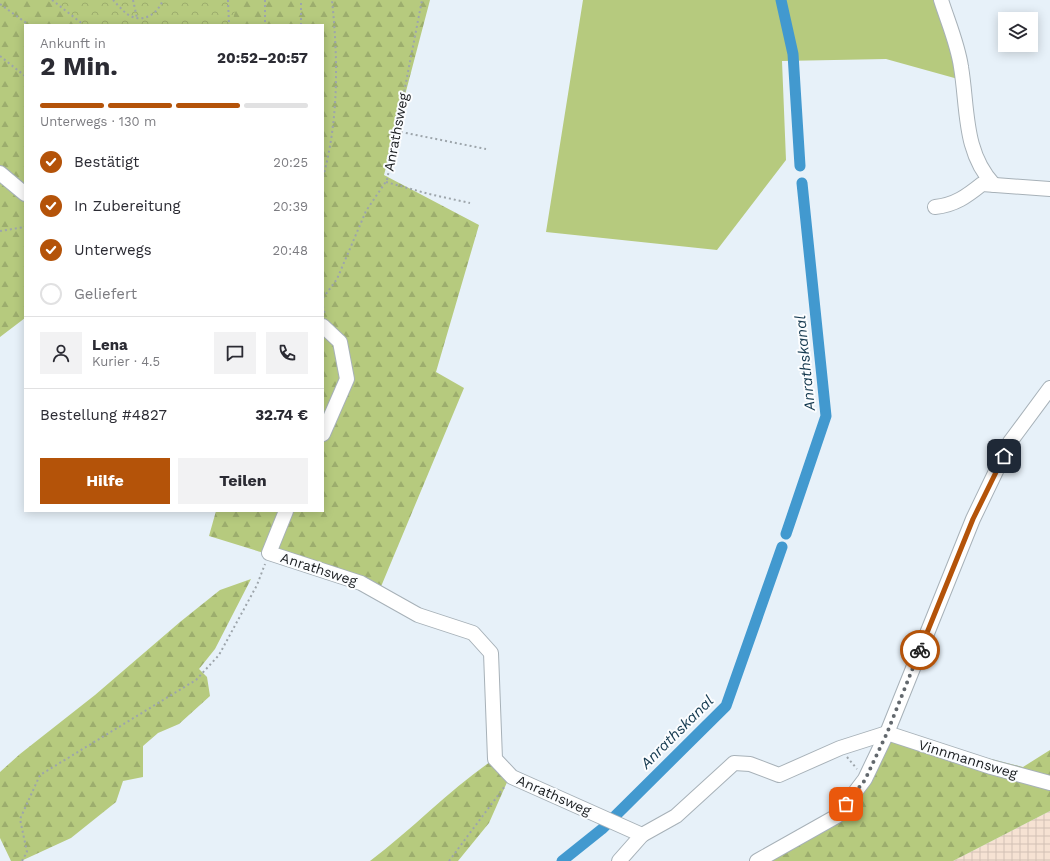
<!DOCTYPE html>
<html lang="de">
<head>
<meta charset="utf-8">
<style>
	body { margin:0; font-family:"Work Sans",sans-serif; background:#f2f2f3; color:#2b2b33; height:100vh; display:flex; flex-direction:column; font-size:15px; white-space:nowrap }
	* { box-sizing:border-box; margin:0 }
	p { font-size:13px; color:#7c7c81 }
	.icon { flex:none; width:22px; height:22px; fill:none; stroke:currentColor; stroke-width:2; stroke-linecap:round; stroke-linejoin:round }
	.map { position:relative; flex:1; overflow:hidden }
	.panel { position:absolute; left:24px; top:24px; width:300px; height:488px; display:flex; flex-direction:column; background:#fff; border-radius:0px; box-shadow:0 2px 10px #0003 }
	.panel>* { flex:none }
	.controls { position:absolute; left:998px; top:12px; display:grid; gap:8px }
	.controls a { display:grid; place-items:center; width:40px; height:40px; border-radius:0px; background:#fff; box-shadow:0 2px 10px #0003; font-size:20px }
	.pin { position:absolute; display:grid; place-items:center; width:34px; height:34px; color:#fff; margin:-17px; border-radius:8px; box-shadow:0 2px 6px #0006 }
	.courier { position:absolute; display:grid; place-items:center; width:40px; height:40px; margin:-20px; border:3px solid #b45309; border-radius:50%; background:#fff; color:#222; box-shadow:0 1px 5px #0007 }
	.headline em { font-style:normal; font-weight:700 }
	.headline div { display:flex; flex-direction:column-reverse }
	.headline { display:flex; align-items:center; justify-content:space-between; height:68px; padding:0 16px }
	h1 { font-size:26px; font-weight:700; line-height:30px }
	.bar { display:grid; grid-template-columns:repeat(4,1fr); gap:6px 4px; align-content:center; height:48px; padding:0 16px }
	.bar i { height:5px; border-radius:3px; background:#e1e1e2 }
	.bar .selected { background:#b45309 }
	.bar p { grid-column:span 4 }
	.line { display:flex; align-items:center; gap:10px; padding:0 16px; border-top:1px solid #e1e1e2 }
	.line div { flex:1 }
	.round { display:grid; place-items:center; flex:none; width:42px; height:42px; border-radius:0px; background:#f2f2f3 }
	ol { padding:0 16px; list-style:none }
	li { display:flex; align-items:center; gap:12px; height:44px }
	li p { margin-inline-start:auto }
	li .icon { padding:4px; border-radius:50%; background:#b45309; color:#fff; stroke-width:4 }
	li:last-child { color:#7c7c81 }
	li i { width:22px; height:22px; border:2px solid #e1e1e2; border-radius:50% }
	.cta { display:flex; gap:8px; margin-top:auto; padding:8px 16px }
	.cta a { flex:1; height:46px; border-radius:0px; background:#b45309; color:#fff; font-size:16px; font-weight:700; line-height:46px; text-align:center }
	.cta a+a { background:#f2f2f3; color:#2b2b33 }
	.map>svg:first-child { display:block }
	.industrial { fill:url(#industrial-grid) }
	.grass { fill:#b6ca7e }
	.forest { fill:url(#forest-firs) }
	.park { fill:url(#park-crowns) }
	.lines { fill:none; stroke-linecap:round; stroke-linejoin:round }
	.canal { stroke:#4299cf; stroke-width:11 }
	.minor-casing { stroke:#a7b1b8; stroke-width:16 }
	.path { stroke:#9da5ab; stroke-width:2; stroke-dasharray:2 3; stroke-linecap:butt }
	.minor { stroke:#fff; stroke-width:14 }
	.done { stroke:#62686d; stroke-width:4; stroke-dasharray:0 7.2 }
	.route { stroke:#b45309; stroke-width:5 }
	.labels { text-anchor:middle; stroke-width:4; stroke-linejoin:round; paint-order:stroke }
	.street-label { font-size:14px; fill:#1b1e21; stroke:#fbfdff }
	.water-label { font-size:15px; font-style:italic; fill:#14394f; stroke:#fbfdff }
</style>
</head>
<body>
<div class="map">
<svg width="1050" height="861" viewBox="0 0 1050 861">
	<defs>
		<pattern id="industrial-grid" width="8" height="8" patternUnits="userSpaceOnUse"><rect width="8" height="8" fill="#f6e2d3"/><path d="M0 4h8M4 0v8" fill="none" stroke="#d2c1b5"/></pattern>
		<pattern id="forest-firs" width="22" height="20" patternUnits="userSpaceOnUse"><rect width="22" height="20" fill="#b6ca7e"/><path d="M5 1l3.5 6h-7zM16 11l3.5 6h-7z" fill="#9cad6d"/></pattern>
		<pattern id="park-crowns" width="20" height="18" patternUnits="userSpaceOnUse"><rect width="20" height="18" fill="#b6ca7e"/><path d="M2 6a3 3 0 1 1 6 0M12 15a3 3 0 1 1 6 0" fill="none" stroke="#9cad6d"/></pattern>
	</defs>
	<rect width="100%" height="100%" fill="#e7f1f9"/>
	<polygon class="industrial" points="1050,811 1050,861 953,861"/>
	<polygon class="grass" points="583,0 943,0 958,79 886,59 782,61 786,160 717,250 546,232"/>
	<g class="forest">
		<polygon points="0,0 430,0 384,175 479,225 436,372 464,388 380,589 209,536 216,511 323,511 323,25 25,25 25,318 0,337"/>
		<polygon points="251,579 215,649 199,669 207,677 210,696 179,724 158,733 143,746 143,777 123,781 116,802 71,838 21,861 11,861 0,838 0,772 20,754 95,695 180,622 220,590"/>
		<polygon points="887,733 1023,767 1050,750 1050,811 953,861 757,861 837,816"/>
		<path d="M497,757L512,771L489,823L458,861H370C414,828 451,788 497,757Z"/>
	</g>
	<polygon class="park" points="47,0 237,0 237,1 232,25 79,25"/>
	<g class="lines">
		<g class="canal">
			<polyline points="781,0 793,54 800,166"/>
			<polyline points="786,534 826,416 802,183"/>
			<polyline points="562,861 602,829 726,706 782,547"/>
		</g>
		<defs>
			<g id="minor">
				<path d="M941,0C948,22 958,45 961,67C968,108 963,152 994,185"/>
				<polyline points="0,173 25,194"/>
				<path d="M935,207C955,205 967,196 982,184L1050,189"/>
				<polyline points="323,326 340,342 347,379 323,434"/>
				<polyline points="286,511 269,553 361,583 418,615 473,633 491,653 495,759 512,777 642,835 676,816 734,763 750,764 779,775 840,748 887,733"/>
				<polyline points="887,733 991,767 1050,783"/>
				<polyline points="619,861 642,835"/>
				<polyline points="757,861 837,816 865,779 887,733 973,519 1010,442 1050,388"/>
			</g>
		</defs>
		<use href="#minor" class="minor-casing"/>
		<g class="path">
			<polyline points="52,0 84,25"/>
			<path d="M113,0C117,4 122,10 127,14C142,24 157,15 163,0"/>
			<polyline points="133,0 137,18"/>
			<polyline points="228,0 229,25"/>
			<polyline points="265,0 265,25"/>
			<polyline points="0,4 29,25"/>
			<polyline points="301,25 301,0"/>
			<polyline points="0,56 25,76"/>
			<polyline points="396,131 486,149"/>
			<path d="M323,177C339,119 338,59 332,0"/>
			<polyline points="386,182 429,194 470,203"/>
			<polyline points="0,231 25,227"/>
			<polyline points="323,298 337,279 366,211 387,180 422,0"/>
			<polyline points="323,306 325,315"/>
			<polyline points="847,757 857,769"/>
			<polyline points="22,861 27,852 20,819 40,775 196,680 219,655 257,585 265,564"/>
			<polyline points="449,861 505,786"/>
		</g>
		<use href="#minor" class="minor"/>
	</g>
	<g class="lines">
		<polyline class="done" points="846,804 865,780 887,733 920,650"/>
		<polyline class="route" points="920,650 973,519 1004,456"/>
	</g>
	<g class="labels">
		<g class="street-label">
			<text transform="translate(396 132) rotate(-79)" y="5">Anrathsweg</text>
			<text transform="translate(319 569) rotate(18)" y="5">Anrathsweg</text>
			<text transform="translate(968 759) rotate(17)" y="5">Vinnmannsweg</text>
			<text transform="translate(554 795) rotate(24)" y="5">Anrathsweg</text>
		</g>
		<g class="water-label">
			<text transform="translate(805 363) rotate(-96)" y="5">Anrathskanal</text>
			<text transform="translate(677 732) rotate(-45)" y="5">Anrathskanal</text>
		</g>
	</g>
</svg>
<div class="controls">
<a><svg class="icon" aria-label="layers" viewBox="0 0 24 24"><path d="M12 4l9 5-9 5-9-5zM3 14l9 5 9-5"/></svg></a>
</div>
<div class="pin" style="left:846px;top:804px;background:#ea580c"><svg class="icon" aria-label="bag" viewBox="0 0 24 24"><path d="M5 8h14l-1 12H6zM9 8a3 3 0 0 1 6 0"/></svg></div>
<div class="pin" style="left:1004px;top:456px;background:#1f2937"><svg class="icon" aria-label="home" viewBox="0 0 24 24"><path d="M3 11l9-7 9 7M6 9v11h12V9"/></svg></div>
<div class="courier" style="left:920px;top:650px"><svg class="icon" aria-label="bike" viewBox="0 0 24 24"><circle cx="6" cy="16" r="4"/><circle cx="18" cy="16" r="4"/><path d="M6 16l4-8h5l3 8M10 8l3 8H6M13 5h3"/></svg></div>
<section class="panel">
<div class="headline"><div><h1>2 Min.</h1><p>Ankunft in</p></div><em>20:52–20:57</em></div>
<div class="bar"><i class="selected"></i><i class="selected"></i><i class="selected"></i><i></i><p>Unterwegs · 130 m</p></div>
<ol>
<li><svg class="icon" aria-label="check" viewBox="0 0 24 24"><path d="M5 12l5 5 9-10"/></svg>Bestätigt<p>20:25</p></li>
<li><svg class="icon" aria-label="check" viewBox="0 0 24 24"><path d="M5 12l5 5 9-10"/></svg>In Zubereitung<p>20:39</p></li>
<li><svg class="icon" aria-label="check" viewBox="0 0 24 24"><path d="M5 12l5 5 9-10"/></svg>Unterwegs<p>20:48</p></li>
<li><i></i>Geliefert</li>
</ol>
<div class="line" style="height:72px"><a class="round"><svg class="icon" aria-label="person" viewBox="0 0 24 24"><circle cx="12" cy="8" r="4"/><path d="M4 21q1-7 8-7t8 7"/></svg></a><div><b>Lena</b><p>Kurier · 4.5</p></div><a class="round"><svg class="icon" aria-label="chat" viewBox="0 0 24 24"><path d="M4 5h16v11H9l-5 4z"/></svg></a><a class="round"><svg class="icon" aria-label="phone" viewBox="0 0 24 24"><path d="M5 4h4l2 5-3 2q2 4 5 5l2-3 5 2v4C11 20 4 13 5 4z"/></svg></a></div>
<div class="line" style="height:52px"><div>Bestellung #4827</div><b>32.74 €</b></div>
<div class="cta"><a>Hilfe</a><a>Teilen</a></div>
</section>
</div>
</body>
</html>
